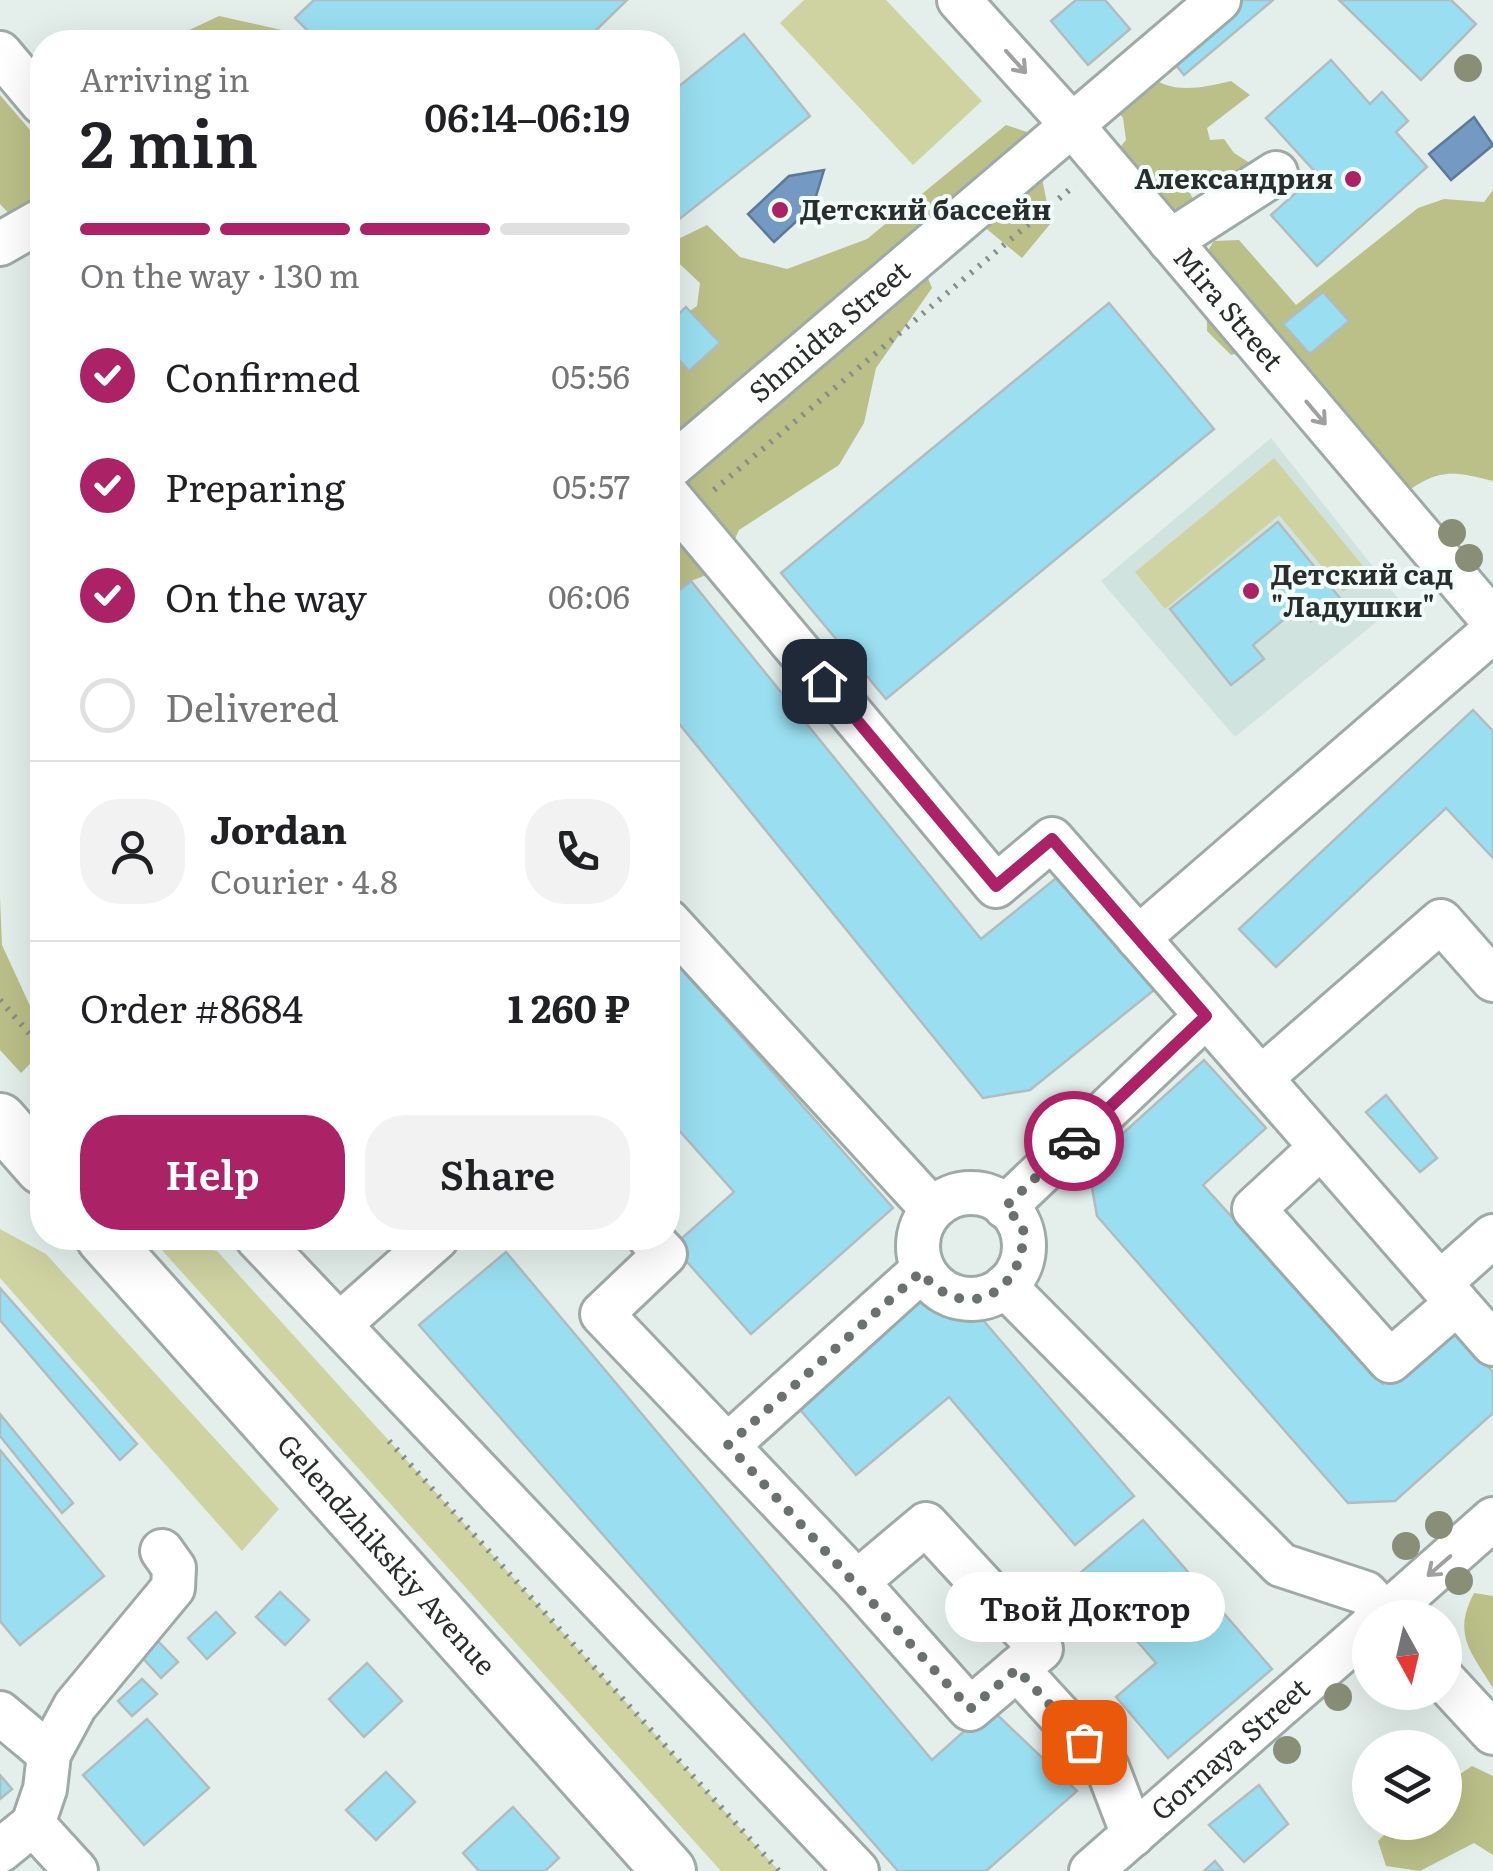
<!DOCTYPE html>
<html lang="en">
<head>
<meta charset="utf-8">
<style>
	body { margin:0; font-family:Literata,serif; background:#f2f2f2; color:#202124; height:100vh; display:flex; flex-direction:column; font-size:38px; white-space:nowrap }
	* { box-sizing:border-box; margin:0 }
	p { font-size:32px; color:#757577 }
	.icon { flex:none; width:55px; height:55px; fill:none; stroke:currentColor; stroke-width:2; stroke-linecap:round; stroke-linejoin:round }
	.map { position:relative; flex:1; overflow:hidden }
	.panel { position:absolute; left:30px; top:30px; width:650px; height:1220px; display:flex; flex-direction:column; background:#fff; border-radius:40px; box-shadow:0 10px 40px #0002 }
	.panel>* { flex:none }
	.needle { width:65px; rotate:172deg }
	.fabs { position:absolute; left:1352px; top:1600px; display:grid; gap:20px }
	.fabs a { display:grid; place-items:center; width:110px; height:110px; border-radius:50%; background:#fff; box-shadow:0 10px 40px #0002; font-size:50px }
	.pin { position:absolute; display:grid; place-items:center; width:85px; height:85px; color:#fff; margin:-42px; border-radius:20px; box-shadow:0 5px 15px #0006 }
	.courier { position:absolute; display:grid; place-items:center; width:100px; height:100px; margin:-50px; border:8px solid #ab2267; border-radius:50%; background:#fff; color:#222; box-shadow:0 2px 12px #0007 }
	.bubble { position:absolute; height:70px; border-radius:35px; background:#fff; box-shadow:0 10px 40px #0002; font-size:32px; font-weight:600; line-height:70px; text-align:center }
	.headline em { font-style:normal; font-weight:600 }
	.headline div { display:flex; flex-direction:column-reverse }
	.headline { display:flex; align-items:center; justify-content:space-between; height:170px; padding:0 50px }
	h1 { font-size:65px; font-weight:600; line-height:75px }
	.bar { display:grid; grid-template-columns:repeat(4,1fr); gap:15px 10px; align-content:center; height:120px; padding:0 50px }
	.bar i { height:12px; border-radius:8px; background:#e0e0e0 }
	.bar .active { background:#ab2267 }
	.bar p { grid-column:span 4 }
	.line { display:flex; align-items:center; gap:25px; padding:0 50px; border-top:2px solid #e0e0e0 }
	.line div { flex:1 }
	.round { display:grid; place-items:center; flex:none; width:105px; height:105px; border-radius:40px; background:#f2f2f2 }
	ol { padding:0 50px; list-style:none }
	li { display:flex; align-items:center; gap:30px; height:110px }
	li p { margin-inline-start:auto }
	li .icon { padding:10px; border-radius:50%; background:#ab2267; color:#fff; stroke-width:4 }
	li:last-child { color:#757577 }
	li i { width:55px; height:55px; border:5px solid #e0e0e0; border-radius:50% }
	.cta { display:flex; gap:20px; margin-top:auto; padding:20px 50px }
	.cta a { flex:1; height:115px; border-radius:40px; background:#ab2267; color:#fff; font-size:40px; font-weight:600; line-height:115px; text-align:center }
	.cta a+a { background:#f2f2f2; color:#202124 }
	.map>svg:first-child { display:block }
	.built { fill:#d0e3de }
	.green { fill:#cfd3a2 }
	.forest { fill:#bbbf88 }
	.water { fill:#7499c2; stroke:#5e7995; stroke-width:2.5 }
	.building { fill:#9adff1; stroke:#b2bcbf; stroke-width:2.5 }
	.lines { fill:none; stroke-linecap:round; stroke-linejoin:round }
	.minor-casing { stroke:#9fa9a7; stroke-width:48 }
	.major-casing { stroke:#9fa9a7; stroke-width:58 }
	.path { stroke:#868e8c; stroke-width:6; stroke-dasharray:2.5 8; stroke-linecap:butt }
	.minor { stroke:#fff; stroke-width:42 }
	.major { stroke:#fff; stroke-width:52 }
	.tree { fill:#898f76 }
	.oneway { stroke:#9fa0a0 }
	.done { stroke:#6a716f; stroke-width:10; stroke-dasharray:0 18 }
	.route { stroke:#ab2267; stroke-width:12 }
	.poi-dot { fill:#ab2267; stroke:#f1fcfa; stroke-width:4 }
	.labels { text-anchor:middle; stroke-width:8; stroke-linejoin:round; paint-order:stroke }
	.poi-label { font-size:28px; font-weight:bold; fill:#292d2c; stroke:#f1fcfa; text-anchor:start }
	.street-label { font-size:28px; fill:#292d2c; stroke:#f1fcfa }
</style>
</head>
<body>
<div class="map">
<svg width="1493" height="1871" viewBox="0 0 1493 1871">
	<rect width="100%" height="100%" fill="#e4efec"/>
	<polygon class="built" points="1271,438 1401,602 1235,737 1101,581"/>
	<g class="green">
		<polygon points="804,0 886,0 982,101 913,165 780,23"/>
		<polygon points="1274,458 1368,572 1343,592 1279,515 1165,609 1135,572"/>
		<polygon points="0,1229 46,1254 279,1509 242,1551 0,1278"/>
		<polygon points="151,1238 217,1251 779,1871 721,1871"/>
	</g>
	<g class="forest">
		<polygon points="219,16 295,33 304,42 164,42"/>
		<path d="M1144,71C1168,96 1201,88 1231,81L1250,95L1207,128L1210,140L1224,139L1234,153L1253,165L1224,187L1211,176L1190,193L1198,210L1172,223L1109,161L1126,140L1123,118L1108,98Z"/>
		<polygon points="0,95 42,144 42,249 0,204"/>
		<polygon points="1006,125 1033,134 1051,223 1022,258 977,221 925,271 932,288 876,368 864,423 839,465 739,530 721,569 691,581 683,609 668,627 668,326 697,306 700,283 668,253 668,244 707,225 740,257 787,269 867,239"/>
		<path d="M1493,190V481C1445,468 1434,471 1394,501L1261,347L1231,355L1207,331C1208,303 1196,264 1214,241L1239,240L1296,305L1418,208L1444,199L1484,202Z"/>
		<polygon points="0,898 2,945 42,1032 42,1052 21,1073 0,1050"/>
		<path d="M1474,1593L1493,1596V1688C1471,1652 1452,1634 1474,1593Z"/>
		<polygon points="1472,1766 1493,1776 1493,1855 1474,1843 1420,1871 1386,1866 1378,1841 1396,1823 1445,1822 1445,1784"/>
	</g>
	<g class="water">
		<polygon points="1474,117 1493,145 1451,180 1429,154"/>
		<polygon points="824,170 813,206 774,242 748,214 789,176"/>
	</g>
	<g class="building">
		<polygon points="314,0 627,0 584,42 319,42 295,18"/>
		<polygon points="1076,0 1105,0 1130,29 1088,65 1051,21"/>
		<polygon points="1226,0 1273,0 1184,75 1165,52"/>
		<polygon points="1339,0 1451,0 1476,24 1421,80"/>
		<polygon points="744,34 810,116 668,228 668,95"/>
		<polygon points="1331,60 1370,104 1382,92 1408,121 1396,132 1427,167 1317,266 1271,215 1317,174 1266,118"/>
		<polygon points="1323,292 1349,321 1310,354 1283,324"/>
		<polygon points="1109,303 1214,429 886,699 781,573"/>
		<polygon points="686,307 720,343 689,371 668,347 668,324"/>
		<polygon points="1278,522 1340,598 1311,621 1299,607 1253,645 1264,659 1231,685 1170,609"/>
		<polygon points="691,581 981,939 1065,871 1159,986 1030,1090 983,1098 668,710 668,599"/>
		<polygon points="1473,710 1493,731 1493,858 1446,808 1276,967 1239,929"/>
		<polygon points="668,954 893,1208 751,1334 673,1246 734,1192 668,1118"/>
		<polygon points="1204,1060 1266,1128 1203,1185 1383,1384 1450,1324 1493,1372 1493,1413 1395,1501 1348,1503 1097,1216 1088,1165"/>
		<polygon points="1386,1095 1437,1158 1420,1172 1366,1112"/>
		<polygon points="506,1252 932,1760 990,1708 1077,1791 986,1871 898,1871 419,1325"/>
		<polygon points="0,1288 137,1444 120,1460 0,1320"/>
		<polygon points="909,1298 970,1305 1134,1496 1075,1545 949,1397 856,1475 790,1398"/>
		<polygon points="0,1414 73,1503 62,1513 0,1436"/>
		<polygon points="0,1450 104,1576 20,1645 0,1621"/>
		<polygon points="1143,1520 1272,1669 1168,1758 1116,1697 1156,1663 1079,1574"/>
		<polygon points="280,1592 309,1620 285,1645 256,1617"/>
		<polygon points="216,1612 235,1633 207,1659 188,1638"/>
		<polygon points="157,1640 178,1662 161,1678 140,1655"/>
		<polygon points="367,1663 402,1701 364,1737 329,1699"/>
		<polygon points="142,1679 157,1694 132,1716 118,1701"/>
		<polygon points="147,1719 209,1788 144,1845 83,1775"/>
		<polygon points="386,1772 415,1802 376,1840 346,1810"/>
		<polygon points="0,1775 12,1789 0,1799"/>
		<polygon points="1259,1785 1288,1824 1244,1862 1209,1825"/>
		<polygon points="513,1807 559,1858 545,1871 479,1871 463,1853"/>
		<polygon points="1215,1861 1223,1871 1204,1871"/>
	</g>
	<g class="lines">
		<defs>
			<g id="minor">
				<path id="s1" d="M959,0L1072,125L1493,621"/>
				<polyline points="0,53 42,103"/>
				<polyline points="1170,241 1276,173"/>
				<polyline points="0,244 42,220"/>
				<path id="s2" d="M668,469L1219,0"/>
				<polyline points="668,495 996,886 1052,839 1493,1344"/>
				<polyline points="668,921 932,1209"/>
				<polyline points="1138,938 1493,631"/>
				<polyline points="1261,1078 1441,921 1493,980"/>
				<polyline points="1321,1147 1254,1209 1390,1361 1457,1303"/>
				<circle cx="971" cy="1246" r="53"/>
				<polyline points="1005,1207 1206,1016"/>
				<polyline points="257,1238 857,1871"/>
				<polyline points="650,1238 665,1254 602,1314 857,1582 926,1524 1041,1649 1017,1669 1107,1767 1133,1835"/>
				<polyline points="1440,1283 1493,1236"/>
				<polyline points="1005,1286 1281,1565 1366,1593 1388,1618"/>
				<polyline points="340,1324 437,1238"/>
				<polyline points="728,1445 921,1271"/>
				<polyline points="857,1582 970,1709 1017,1669"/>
				<polyline points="1381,1618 1493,1519"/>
				<polyline points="1445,1681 1493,1733"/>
				<polyline points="0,1713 49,1754"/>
				<polyline points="33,1824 45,1789 49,1754 75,1706 173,1588 174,1568 162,1551"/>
				<polyline points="33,1824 76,1871"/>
				<polyline points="0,1851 33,1824"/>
				<path id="s3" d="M1091,1871L1370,1627"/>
			</g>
			<g id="major">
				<polyline points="0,1120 42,1168"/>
				<path id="s4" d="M103,1238L669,1871"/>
			</g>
		</defs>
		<use href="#minor" class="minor-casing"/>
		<use href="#major" class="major-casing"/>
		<g class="path">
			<polyline points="714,490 1075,185"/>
			<polyline points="0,1000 42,1048"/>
			<polyline points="389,1441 779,1871"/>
		</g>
		<use href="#minor" class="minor"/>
		<use href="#major" class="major"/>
	</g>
	<g class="tree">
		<circle cx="1468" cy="68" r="14"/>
		<circle cx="1452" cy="533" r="14"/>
		<circle cx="1469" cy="558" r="14"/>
		<circle cx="1439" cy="1525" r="14"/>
		<circle cx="1406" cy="1546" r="14"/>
		<circle cx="1459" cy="1581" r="14"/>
		<circle cx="1338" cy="1697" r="14"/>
		<circle cx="1287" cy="1750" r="14"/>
	</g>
	<defs><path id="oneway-shaft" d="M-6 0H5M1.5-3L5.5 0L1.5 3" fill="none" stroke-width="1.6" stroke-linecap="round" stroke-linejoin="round" transform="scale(2.5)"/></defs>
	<g class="oneway">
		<use href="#oneway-shaft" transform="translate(1016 62) rotate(48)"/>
		<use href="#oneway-shaft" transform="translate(1316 413) rotate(50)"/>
		<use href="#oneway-shaft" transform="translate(1439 1566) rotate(139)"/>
	</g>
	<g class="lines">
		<path class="done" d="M1074,1141L1005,1207L1023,1226C1028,1291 965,1328 921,1272L728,1445L970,1709L1017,1669L1084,1742"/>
		<polyline class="route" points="824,681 996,886 1052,839 1206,1016 1074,1141"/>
	</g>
	<g class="poi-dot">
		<circle cx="1353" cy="179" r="10"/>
		<circle cx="780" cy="210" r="10"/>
		<circle cx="1251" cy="591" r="10"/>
	</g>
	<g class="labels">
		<g class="poi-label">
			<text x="1333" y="189" text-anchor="end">Александрия</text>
			<text x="800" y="220">Детский бассейн</text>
			<text x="1271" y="585">Детский сад<tspan x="1271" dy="32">"Ладушки"</tspan></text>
		</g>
		<g class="street-label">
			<text dy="10" stroke="none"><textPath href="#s1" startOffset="410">Mira Street</textPath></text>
			<text dy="10" stroke="none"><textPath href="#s2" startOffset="212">Shmidta Street</textPath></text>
			<text dy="10" stroke="none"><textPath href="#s4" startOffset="425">Gelendzhikskiy Avenue</textPath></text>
			<text dy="10" stroke="none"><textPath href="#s3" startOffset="185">Gornaya Street</textPath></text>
		</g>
	</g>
</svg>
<div class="fabs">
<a><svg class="needle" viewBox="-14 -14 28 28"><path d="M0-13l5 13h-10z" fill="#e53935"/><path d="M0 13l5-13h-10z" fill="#757577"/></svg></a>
<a><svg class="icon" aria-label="layers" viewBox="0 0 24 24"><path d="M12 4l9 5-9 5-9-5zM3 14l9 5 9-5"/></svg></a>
</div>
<div class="pin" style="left:1084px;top:1742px;background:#ea580c"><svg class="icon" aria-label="bag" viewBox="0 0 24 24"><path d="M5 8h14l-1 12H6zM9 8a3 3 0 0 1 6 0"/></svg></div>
<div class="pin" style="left:824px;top:681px;background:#1f2937"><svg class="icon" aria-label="home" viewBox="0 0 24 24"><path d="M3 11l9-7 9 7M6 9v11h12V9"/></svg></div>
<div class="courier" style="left:1074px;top:1141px"><svg class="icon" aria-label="car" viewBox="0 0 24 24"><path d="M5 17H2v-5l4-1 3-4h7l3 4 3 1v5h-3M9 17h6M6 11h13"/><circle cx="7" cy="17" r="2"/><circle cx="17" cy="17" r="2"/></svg></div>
<div class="bubble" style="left:945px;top:1572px;width:280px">Твой Доктор</div>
<section class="panel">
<div class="headline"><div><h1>2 min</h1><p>Arriving in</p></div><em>06:14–06:19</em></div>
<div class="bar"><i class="active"></i><i class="active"></i><i class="active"></i><i></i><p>On the way · 130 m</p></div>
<ol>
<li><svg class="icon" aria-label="check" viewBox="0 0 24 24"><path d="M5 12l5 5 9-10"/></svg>Confirmed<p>05:56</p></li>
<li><svg class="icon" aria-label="check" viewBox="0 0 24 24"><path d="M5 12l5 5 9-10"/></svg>Preparing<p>05:57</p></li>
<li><svg class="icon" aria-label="check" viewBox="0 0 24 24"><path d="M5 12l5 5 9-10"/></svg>On the way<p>06:06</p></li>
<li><i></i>Delivered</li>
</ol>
<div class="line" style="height:180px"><a class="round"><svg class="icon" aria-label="person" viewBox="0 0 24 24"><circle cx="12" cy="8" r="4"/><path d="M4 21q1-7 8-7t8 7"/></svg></a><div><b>Jordan</b><p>Courier · 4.8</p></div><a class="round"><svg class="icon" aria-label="phone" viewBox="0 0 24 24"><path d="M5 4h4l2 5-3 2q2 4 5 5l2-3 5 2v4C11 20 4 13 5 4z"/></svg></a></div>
<div class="line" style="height:130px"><div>Order #8684</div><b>1 260 ₽</b></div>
<div class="cta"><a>Help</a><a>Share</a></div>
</section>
</div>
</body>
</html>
